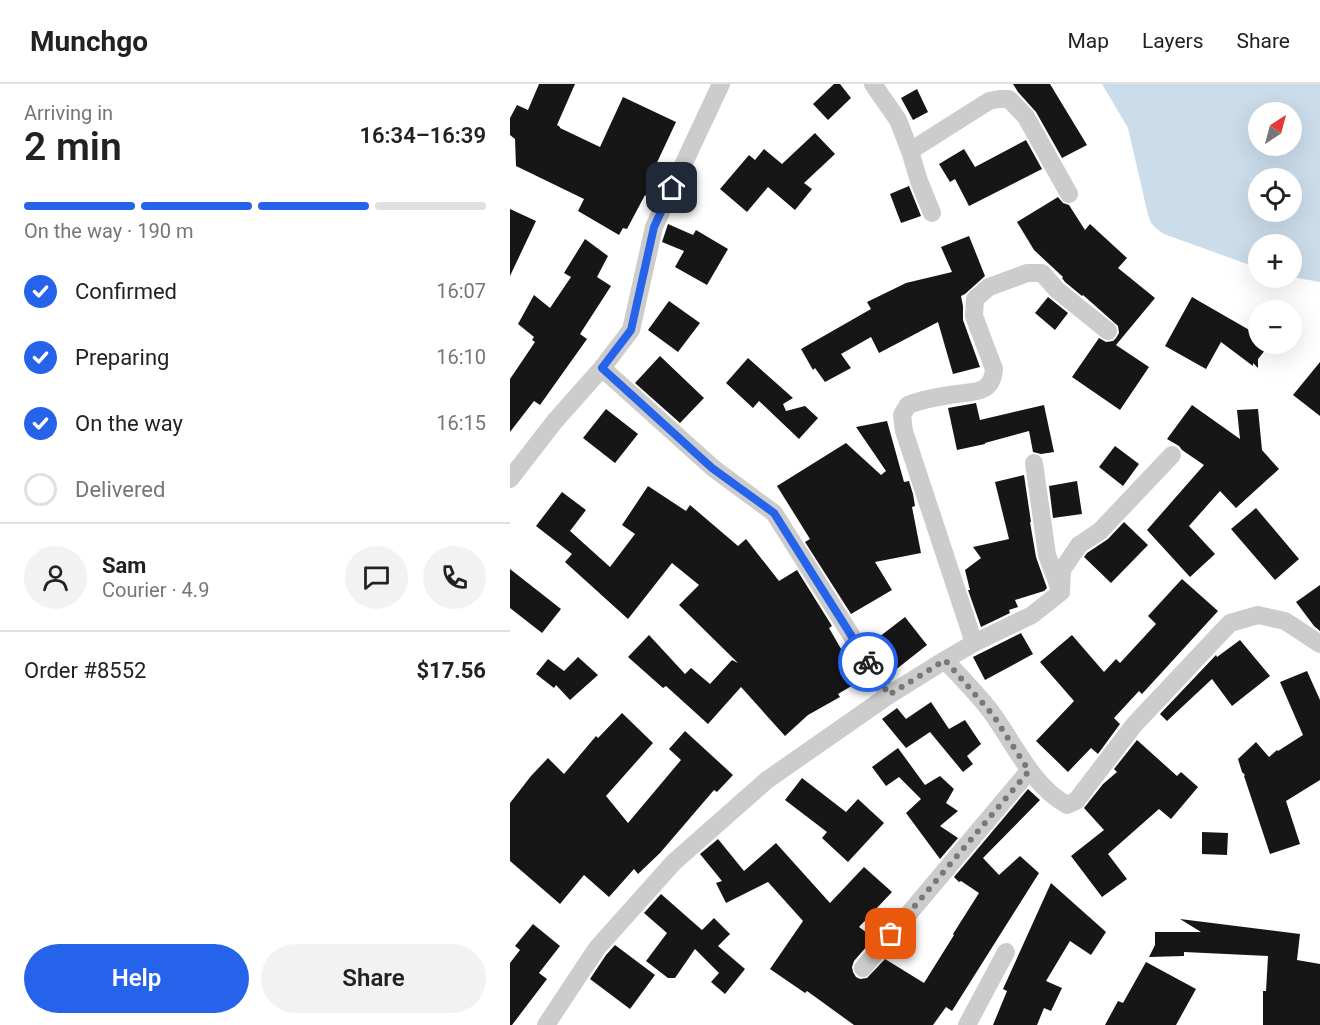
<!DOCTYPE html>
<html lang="en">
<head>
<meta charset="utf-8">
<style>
	body { margin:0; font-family:Roboto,sans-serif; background:#f2f2f2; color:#222; height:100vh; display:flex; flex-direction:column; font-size:22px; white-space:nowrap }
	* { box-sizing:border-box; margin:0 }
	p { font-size:20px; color:#767676 }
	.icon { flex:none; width:33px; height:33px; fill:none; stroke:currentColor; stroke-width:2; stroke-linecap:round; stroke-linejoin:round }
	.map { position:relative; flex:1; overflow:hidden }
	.details { display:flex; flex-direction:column; background:#fff; width:510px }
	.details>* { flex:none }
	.needle { width:39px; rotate:36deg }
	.buttons { position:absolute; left:738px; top:18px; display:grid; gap:12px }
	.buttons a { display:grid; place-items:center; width:54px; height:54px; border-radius:50%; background:#fff; box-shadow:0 6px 24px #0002; font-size:30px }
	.pin { position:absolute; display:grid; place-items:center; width:51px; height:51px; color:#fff; margin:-26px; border-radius:12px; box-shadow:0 3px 9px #0006 }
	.courier { position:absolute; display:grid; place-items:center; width:60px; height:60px; margin:-30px; border:4px solid #2563eb; border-radius:50%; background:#fff; color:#222; box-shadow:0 2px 8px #0007 }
	.headline em { font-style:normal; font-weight:600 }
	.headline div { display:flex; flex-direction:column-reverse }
	.headline { display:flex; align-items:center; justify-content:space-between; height:102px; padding:0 24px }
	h1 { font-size:39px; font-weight:600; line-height:45px }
	.bar { display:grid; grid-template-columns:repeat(4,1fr); gap:9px 6px; align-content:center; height:72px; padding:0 24px }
	.bar i { height:8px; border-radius:4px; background:#e0e0e0 }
	.bar .current { background:#2563eb }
	.bar p { grid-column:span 4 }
	.line { display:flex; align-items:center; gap:15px; padding:0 24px; border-top:2px solid #e0e0e0 }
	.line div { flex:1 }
	.round { display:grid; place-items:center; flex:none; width:63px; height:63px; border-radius:32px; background:#f2f2f2 }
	ol { padding:0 24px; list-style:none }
	li { display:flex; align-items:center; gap:18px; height:66px }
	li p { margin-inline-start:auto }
	li .icon { padding:6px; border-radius:50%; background:#2563eb; color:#fff; stroke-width:4 }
	li:last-child { color:#767676 }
	li i { width:33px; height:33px; border:3px solid #e0e0e0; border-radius:50% }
	.cta { display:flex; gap:12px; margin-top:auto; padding:12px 24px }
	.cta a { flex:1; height:69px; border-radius:36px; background:#2563eb; color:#fff; font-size:24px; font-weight:600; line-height:69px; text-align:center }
	.cta a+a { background:#f2f2f2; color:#222 }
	header { display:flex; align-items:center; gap:36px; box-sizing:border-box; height:84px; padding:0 30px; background:#fff; border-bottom:2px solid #e0e0e0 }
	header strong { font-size:28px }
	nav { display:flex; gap:33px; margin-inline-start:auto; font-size:21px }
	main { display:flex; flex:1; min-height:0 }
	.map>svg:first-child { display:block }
	.water { fill:#cbdcea; fill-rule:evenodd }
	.building { fill:#161616 }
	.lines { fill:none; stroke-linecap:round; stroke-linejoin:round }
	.minor { stroke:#ccc; stroke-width:18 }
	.done { stroke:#787878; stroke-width:6; stroke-dasharray:0 10.8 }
	.route { stroke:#2563eb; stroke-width:8 }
</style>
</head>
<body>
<header>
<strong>Munchgo</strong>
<nav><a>Map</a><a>Layers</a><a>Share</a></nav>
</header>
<main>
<section class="details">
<div class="headline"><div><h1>2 min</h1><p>Arriving in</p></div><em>16:34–16:39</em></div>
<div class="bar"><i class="current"></i><i class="current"></i><i class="current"></i><i></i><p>On the way · 190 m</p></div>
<ol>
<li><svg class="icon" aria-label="check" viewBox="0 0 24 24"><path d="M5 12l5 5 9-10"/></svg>Confirmed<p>16:07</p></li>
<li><svg class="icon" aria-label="check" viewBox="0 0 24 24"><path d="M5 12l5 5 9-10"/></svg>Preparing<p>16:10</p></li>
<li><svg class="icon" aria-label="check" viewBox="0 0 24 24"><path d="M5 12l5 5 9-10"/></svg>On the way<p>16:15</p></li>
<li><i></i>Delivered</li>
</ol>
<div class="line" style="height:108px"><a class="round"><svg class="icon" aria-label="person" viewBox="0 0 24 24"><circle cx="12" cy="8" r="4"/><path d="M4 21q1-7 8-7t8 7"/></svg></a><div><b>Sam</b><p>Courier · 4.9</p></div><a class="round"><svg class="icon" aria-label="chat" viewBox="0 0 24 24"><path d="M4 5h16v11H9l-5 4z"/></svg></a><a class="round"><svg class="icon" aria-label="phone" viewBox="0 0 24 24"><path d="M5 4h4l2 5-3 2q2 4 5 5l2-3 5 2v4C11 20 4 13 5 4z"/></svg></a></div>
<div class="line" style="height:78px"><div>Order #8552</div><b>$17.56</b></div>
<div class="cta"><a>Help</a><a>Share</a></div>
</section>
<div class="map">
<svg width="810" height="941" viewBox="0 0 810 941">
	<rect width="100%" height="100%" fill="#fff"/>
	<path class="water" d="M592,0H810V198L782,193V160H748V184L654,150L647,145L641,139L638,131L618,44ZM748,28H782V62H748ZM748,94H782V128H748Z"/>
	<g class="building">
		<polygon points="29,0 65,0 47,41 50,43 50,44 90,63 113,13 166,38 144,85 147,87 136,112 135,111 117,145 113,144 109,151 68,127 74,115 6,82 5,55 0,51 0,34 7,21 18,26"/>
		<polygon points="324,0 330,0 341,14 318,36 303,20"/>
		<polygon points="503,0 540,0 577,61 552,74 526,28 508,8"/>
		<polygon points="407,5 418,28 403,36 391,14"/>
		<polygon points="305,49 325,70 294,99 302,105 285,126 258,103 237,128 210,105 239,71 245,76 254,65 272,80"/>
		<polygon points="516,56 532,85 459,122 445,95 440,98 429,80 454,65 465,83"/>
		<polygon points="399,102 411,132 391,139 380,110"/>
		<polygon points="548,113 553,119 559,121 575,146 580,140 617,174 608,184 645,214 606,261 639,283 610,326 562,293 589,254 596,258 603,257 606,254 609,249 608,242 573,211 572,212 555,198 552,194 553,193 524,166 507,138"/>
		<polygon points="0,125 26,137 0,192"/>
		<polygon points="158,140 183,151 186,146 218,165 197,201 165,183 174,167 152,158"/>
		<polygon points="459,152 475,192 455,210 451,212 453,222 453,236 470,283 443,290 428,238 369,269 361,253 331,270 341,284 315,298 305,284 303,286 291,265 361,225 357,218 396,199 442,188 431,163"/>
		<polygon points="75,155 98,172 87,193 101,202 70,250 77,255 30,321 24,317 0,348 0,295 25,258 22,256 24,253 8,240 24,211 40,224 61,193 54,189"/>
		<polygon points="538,213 558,229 545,246 525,229"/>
		<polygon points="682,213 748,251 748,260 760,260 748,275 748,284 743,279 743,282 711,258 696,285 655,262"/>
		<polygon points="159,217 190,239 168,268 138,246"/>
		<polygon points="150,272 194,314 170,339 125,299"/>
		<polygon points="238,274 283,314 273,320 276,327 295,322 308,334 289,355 249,317 243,324 216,299"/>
		<polygon points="810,278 810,332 783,311"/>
		<polygon points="466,319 470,336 534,321 544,368 531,370 523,368 519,347 475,359 475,360 447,366 438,324"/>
		<polygon points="682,321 730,355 727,326 748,325 752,366 769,385 726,424 710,407 679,442 705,470 680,493 637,446 694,381 672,366 669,362 657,355"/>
		<polygon points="96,325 128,350 105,379 73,354"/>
		<polygon points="377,337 394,398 399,397 403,410 405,422 402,423 411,469 365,478 382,506 341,530 295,458 300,455 267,402 336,359 371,391 376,387 346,343"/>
		<polygon points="605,362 629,380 613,402 589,383"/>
		<polygon points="514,391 521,438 520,438 526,473 537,504 534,507 505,516 508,523 499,526 500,529 471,543 458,506 460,506 455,486 471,474 463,463 499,455 485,398"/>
		<polygon points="567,397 572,430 543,434 539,402"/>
		<polygon points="138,402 176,427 180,421 228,462 236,455 269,497 287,486 322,542 319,544 338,577 342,574 355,594 328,610 330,613 298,631 275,652 231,603 198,640 156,602 153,604 118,573 139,551 175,590 181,584 200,600 222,576 228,579 169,521 189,501 162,479 118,535 55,478 62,470 26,442 52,408 76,426 60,447 100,483 125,450 112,441"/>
		<polygon points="746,424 789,475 765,496 721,445"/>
		<polygon points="614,438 638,461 601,499 574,473 577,469 598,455"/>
		<polygon points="0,485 51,525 32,549 0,524"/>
		<polygon points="672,495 708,527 632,610 629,607 604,634 610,640 588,670 581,664 558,688 526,657 564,617 530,578 562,551 594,588 606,575 610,579 646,540 638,532"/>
		<polygon points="810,501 810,547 804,542 786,518"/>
		<polygon points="395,533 417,561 379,591 360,560"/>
		<polygon points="511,549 523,570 475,596 463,573"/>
		<polygon points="730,556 760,592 722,622 702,595 657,637 650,630 706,571 707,573"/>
		<polygon points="68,573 88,591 60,616 46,601 44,604 26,590 38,575 54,587"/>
		<polygon points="797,587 810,616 810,696 776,717 790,760 760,770 734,692 735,691 732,688 728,675 746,658 759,673 767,666 768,667 793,651 770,598"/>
		<polygon points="421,618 439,645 455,636 471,660 457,672 463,680 453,688 420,648 396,664 372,635 387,624 396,635"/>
		<polygon points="112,629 143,659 96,712 118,739 171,676 159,665 175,647 223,691 207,708 204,706 150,769 128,790 124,785 99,813 74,791 50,820 0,777 0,719 21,692 38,674 54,690 86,652 88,654"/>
		<polygon points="627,656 667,692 671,688 688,703 661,735 649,725 598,770 617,795 592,813 561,772 594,746 574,724 593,700 607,688 604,685"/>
		<polygon points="388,664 415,701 430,692 444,705 436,719 448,727 430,742 448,754 430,775 396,729 411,715 389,693 376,702 362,683"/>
		<polygon points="292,694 336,728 348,715 374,739 338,778 312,754 317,748 275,716"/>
		<polygon points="518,705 530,716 473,774 489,791 510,772 529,789 442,927 436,923 423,941 344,941 297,907 295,909 260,885 293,837 258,798 216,819 206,799 212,797 190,770 208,755 234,787 266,759 320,819 354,783 382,808 349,843 364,854 344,877 342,883 343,888 346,893 350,895 357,894 375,875 414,899 444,851 443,850 469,809 451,797 449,798 444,793"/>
		<polygon points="692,748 718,749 717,771 692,770"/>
		<polygon points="541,799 596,848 581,871 560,857 536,897 552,904 541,927 534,924 527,941 483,941 497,907 493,905"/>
		<polygon points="151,810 192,846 204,834 220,850 208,862 235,885 215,910 201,898 209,889 185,865 165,894 158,894 136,877 157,849 134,829"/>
		<polygon points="670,835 790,850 787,876 810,880 810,941 753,941 753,907 756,907 758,872 674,868 674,872 639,873 645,861 645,848 691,848"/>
		<polygon points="23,840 50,862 29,889 37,895 2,941 0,941 0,879 10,866 5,862"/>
		<polygon points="105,861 145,891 120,925 80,895 96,871"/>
		<polygon points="636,878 686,905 666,941 595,941 608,917 613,919"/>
	</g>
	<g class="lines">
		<g class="minor">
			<polyline points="363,0 388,36 400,67 409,97 422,129"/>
			<polyline points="400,67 479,17 489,15 499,15 516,33 559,110"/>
			<polyline points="92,284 203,384 264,429 379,611"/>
			<polyline points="524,379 537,471 549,503"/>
			<polyline points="0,395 45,337 92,284 121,246 144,143 211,0"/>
			<path d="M464,559L394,347L392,331L398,321C411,316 426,313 440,311C461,307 482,312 484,285L464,232L465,215L479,203L517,189H532L547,206L598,247"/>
			<path d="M435,576C451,594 470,612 484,632C506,663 523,702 557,721L566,717L624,641L720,539L748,531L775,537L810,560"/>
			<polyline points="353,884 519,687"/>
			<polyline points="36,941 87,864 164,778 257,696 379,611 435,576 464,559 522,531 551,508 552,486 569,461 590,447 662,371"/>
			<polyline points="457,941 496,868"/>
		</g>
	</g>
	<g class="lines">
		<polyline class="done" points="358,578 379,611 435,576 483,631 519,687 381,850"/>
		<polyline class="route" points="162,104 144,143 121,246 92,284 202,384 264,429 358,578"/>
	</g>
</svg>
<div class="buttons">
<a><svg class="needle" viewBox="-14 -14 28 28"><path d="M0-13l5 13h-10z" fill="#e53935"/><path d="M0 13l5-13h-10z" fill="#767676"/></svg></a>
<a><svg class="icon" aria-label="locate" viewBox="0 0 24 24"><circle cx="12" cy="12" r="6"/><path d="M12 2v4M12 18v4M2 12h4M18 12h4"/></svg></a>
<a>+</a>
<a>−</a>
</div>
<div class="pin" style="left:381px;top:850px;background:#ea580c"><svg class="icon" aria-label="bag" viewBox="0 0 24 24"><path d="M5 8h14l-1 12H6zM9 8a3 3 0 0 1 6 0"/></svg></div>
<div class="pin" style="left:162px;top:104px;background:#1f2937"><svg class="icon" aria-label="home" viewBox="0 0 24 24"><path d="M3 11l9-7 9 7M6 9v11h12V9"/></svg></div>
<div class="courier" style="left:358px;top:578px"><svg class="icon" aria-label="bike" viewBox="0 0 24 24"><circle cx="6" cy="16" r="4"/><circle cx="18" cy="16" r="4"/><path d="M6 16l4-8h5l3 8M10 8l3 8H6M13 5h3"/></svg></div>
</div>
</main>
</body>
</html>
